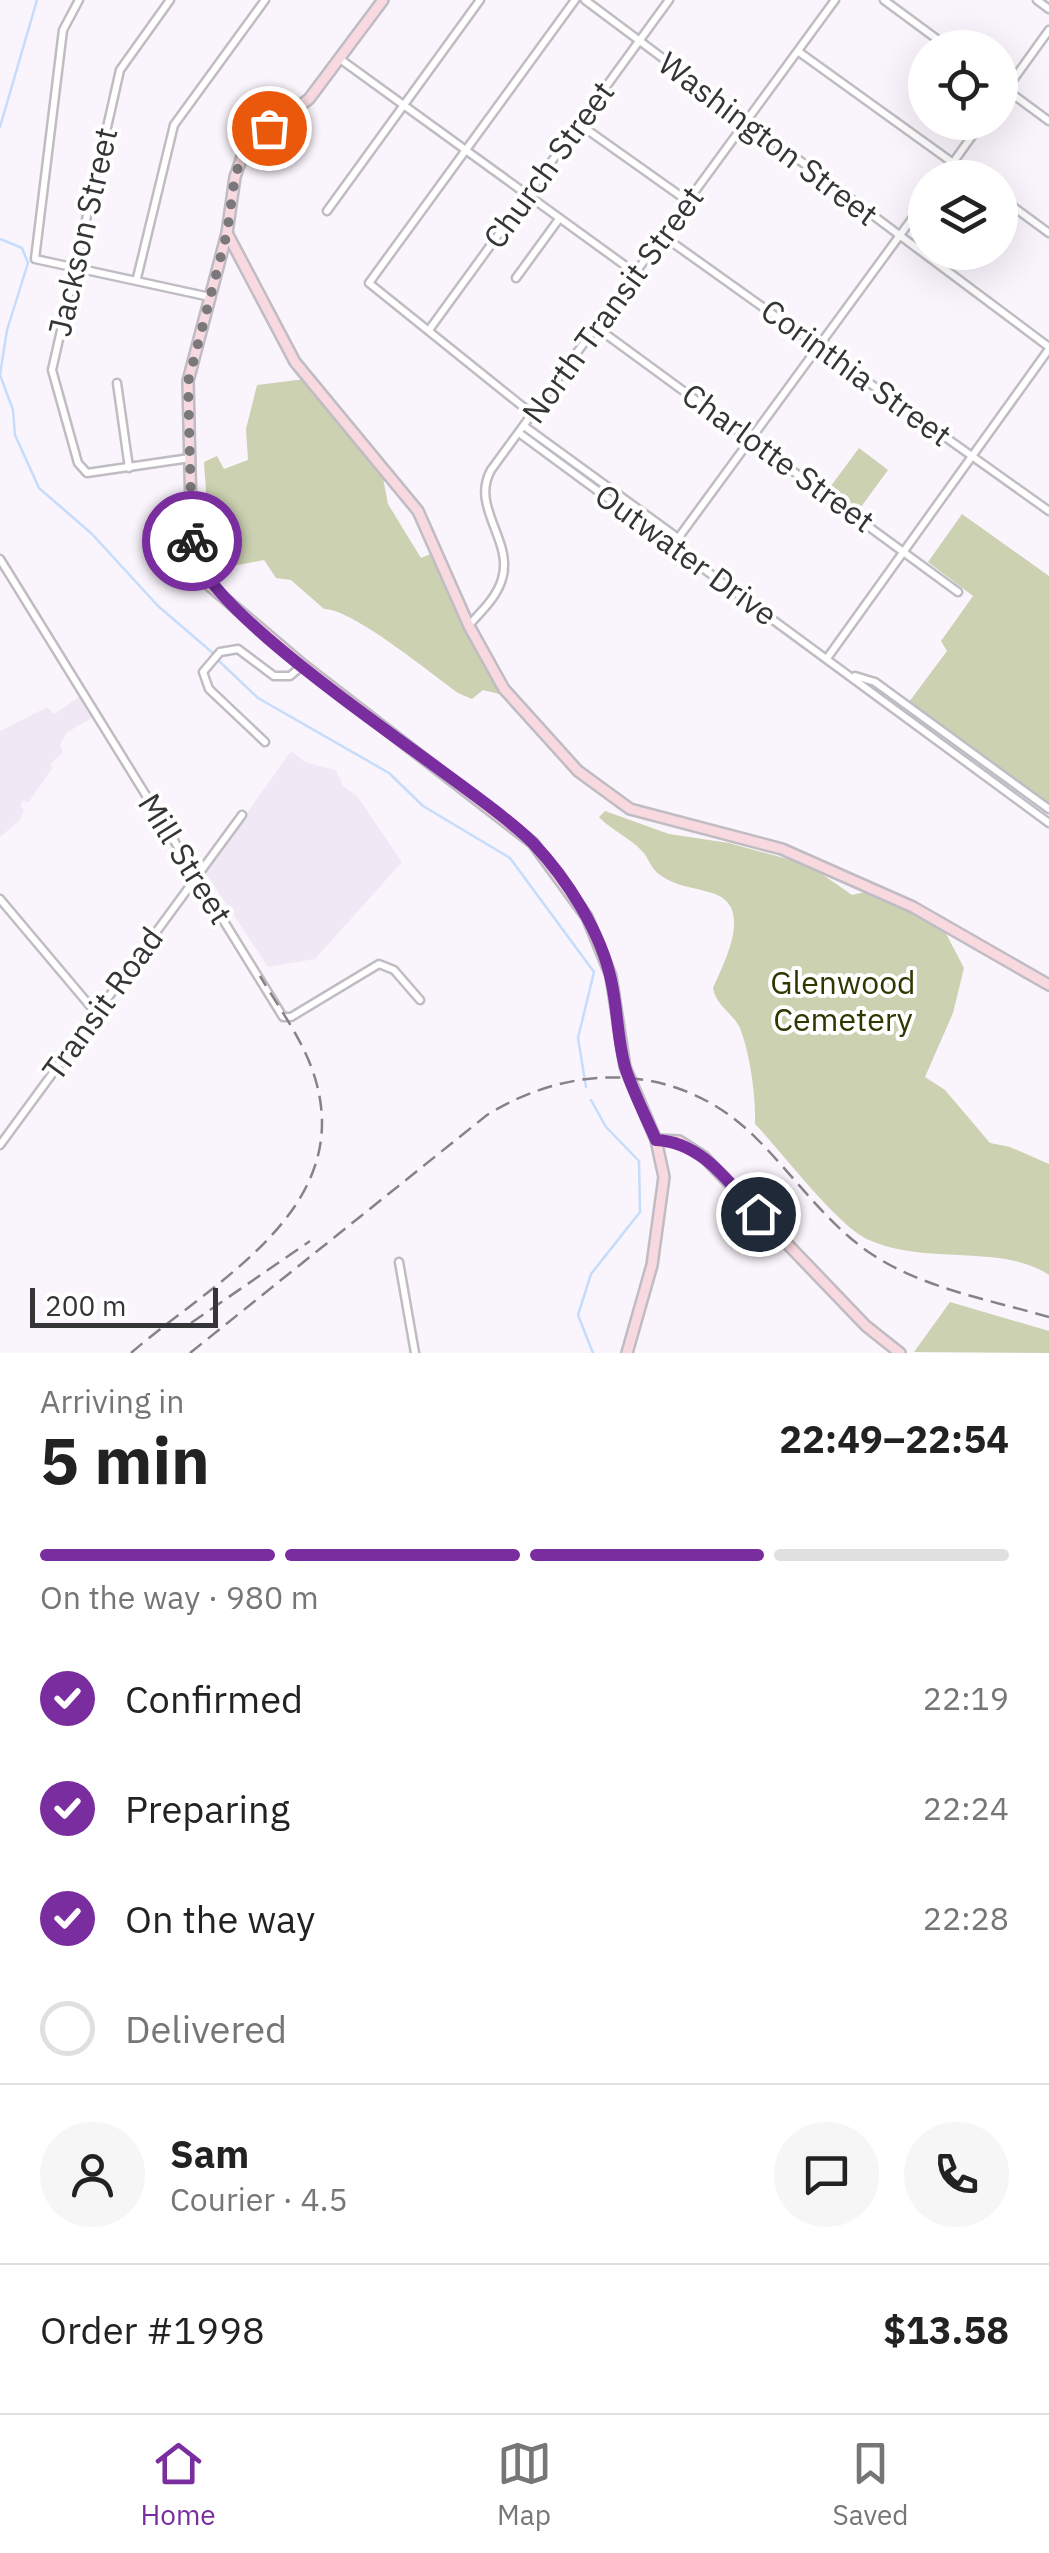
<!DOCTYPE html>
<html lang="en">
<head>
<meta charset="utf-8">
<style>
	body { margin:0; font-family:"IBM Plex Sans",sans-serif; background:#f6f6f6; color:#222; height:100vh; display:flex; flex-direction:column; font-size:38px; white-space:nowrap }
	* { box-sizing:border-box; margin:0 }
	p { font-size:32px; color:#767676 }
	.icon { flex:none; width:55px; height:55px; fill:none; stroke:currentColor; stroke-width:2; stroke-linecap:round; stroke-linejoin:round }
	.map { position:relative; height:1353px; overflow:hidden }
	.details { display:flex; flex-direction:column; background:#fff; flex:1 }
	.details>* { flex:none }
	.controls { position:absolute; left:908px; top:30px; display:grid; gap:20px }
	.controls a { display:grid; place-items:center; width:110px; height:110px; border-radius:50%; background:#fff; box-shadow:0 10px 40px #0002; font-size:50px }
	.scale { position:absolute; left:30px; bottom:25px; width:188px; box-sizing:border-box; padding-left:10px; border:5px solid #353436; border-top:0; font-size:28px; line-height:35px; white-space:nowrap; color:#353436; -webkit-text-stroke:8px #fff; paint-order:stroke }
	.pin { position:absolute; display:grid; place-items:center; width:85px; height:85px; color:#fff; margin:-42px; border:5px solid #fff; border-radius:50%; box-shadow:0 2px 10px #0007 }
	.courier { position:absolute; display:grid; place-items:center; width:100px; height:100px; margin:-50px; border:8px solid #792d9f; border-radius:50%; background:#fff; color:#222; box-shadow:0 2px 12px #0007 }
	.summary em { font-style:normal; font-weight:700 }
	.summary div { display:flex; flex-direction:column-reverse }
	.summary { display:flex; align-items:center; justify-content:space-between; height:170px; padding:0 40px }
	h1 { font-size:65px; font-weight:700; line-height:75px }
	.bar { display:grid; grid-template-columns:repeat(4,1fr); gap:15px 10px; align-content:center; height:120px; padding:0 40px }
	.bar i { height:12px; border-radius:8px; background:#e0e0e0 }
	.bar .selected { background:#792d9f }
	.bar p { grid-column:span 4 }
	.line { display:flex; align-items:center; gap:25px; padding:0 40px; border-top:2px solid #e0e0e0 }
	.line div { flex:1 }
	.round { display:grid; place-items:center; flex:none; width:105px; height:105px; border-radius:52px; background:#f6f6f6 }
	ol { padding:0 40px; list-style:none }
	li { display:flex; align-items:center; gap:30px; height:110px }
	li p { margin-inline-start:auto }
	li .icon { padding:10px; border-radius:50%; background:#792d9f; color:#fff; stroke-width:4 }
	li:last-child { color:#767676 }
	li i { width:55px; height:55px; border:5px solid #e0e0e0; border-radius:50% }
	.tabs { display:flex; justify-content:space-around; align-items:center; height:140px; border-top:2px solid #e0e0e0; background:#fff; font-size:28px; color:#767676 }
	.tabs a { display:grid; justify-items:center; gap:5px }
	.tabs .selected { color:#792d9f }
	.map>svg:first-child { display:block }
	.built { fill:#f1e8f6 }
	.green { fill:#cbd1b1 }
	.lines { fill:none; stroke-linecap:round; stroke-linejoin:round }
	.stream { stroke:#c5dcfb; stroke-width:2.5 }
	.street-casing { stroke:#c0bcc3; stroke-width:11 }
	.secondary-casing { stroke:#c0bcc3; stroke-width:14 }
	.street { stroke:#fff; stroke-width:6 }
	.secondary { stroke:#f8d9e0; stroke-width:9 }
	.rail { stroke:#858387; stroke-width:2.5; stroke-dasharray:15 8; stroke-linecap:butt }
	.done { stroke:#7a787b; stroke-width:10; stroke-dasharray:0 18 }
	.route { stroke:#792d9f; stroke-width:12 }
	.labels { text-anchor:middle; stroke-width:8; stroke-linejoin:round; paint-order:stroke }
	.street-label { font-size:32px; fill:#353436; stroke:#fff }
	.park-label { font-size:32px; fill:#313700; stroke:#fff }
</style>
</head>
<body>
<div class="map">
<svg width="1049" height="1353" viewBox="0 0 1049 1353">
	<rect width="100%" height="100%" fill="#faf5fc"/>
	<g class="built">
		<polygon points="79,697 92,718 66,733 60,745 63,752 51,764 52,769 28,803 24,800 20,806 24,810 20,820 0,837 0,731 47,707 54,714"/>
		<polygon points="291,751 307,763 336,770 343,786 357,796 402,862 315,959 268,967 205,872"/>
	</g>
	<g class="green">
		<path d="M305,379L381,467L388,504L421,558L433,553L487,670L502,689L499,694L483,690L472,699L458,693C432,674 351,608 324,609L291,580L276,578L264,560L217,569L210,549L204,462L217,456L224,469L248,460L246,429L257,385Z"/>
		<polygon points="859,448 888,470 858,511 828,490"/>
		<polygon points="962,514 1049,576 1049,803 909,702 947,651 941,641 973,596 928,562"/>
		<path d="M605,811L669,834L729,843L809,865L852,895L865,892L942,926L964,968L953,1013L925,1077L945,1090L990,1143L1010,1147L1049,1164V1275C1001,1243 927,1266 869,1240C838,1227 781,1151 755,1124C756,1096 750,1054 740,1028C733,1013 716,1006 713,988C724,962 755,906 712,893C693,887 677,887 660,875C650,868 649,858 642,851C630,838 611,830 599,817Z"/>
		<polygon points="950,1302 1049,1331 1049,1353 914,1352"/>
	</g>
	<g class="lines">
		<g class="stream">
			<polyline points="0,127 37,0"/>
			<polyline points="0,239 22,248 28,263 7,330 0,375 13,410 15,435 39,488 92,534 158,606 214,654"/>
			<polyline points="219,661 258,698 389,773 423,806 510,858 594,972 578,1038 586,1087"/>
			<polyline points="591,1100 606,1127 639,1161 640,1212 591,1274 578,1315 593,1353"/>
		</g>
		<defs>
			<g id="street">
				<polyline points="79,0 63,30 35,259 210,297"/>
				<polyline points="170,0 120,70 52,370 78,463 87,473 190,458"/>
				<polyline points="585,0 1049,347"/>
				<polyline points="884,0 949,48"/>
				<polyline points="1037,0 1049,9"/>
				<polyline points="799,52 974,178"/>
				<polyline points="340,59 634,272"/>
				<polyline points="1000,85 1049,121"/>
				<polyline points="1000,98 1049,30"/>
				<polyline points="579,124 689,202"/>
				<polyline points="942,178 982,122"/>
				<polyline points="1000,197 1049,233"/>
				<polyline points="327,211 480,0"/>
				<polyline points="663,236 1049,511"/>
				<polyline points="137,278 174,125 265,0"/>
				<polyline points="516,278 559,219"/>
				<polyline points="596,327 958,592"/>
				<polyline points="429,330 669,0"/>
				<polyline points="117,383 129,468"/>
				<polyline points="532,414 369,283 575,0"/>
				<polyline points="524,426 678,538"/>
				<polyline points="519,433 1049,823"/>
				<polyline points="668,552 925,201"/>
				<polyline points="0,559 283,1017 291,1017 379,964 394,970 420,1000"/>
				<path d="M469,625C481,612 497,597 502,579C514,541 470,507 491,470L835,0"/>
				<polyline points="828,657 1049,349"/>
				<polyline points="855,676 875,682 1049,809"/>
				<polyline points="265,742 209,689 203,672 220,652 238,649 274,676 290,676 303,665"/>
				<polyline points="0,899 96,1013"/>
				<polyline points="0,1145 242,815"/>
				<polyline points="399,1262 415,1353"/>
			</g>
			<g id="secondary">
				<polyline points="383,0 309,99 269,128 243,154 235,177 227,233 188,381 192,556 210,586 303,665 533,843 587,917 611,976 625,1067 656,1140 664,1177 652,1265 627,1353"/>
				<polyline points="227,233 295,362 418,511 469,626 504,689 578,771 630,809 782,849 913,907 1049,985"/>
				<polyline points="656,1140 679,1141 704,1157 866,1326 900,1353"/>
			</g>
		</defs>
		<use href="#street" class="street-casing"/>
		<use href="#secondary" class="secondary-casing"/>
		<use href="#street" class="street"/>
		<use href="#secondary" class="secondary"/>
		<g class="rail">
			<polyline points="191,1323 310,1241"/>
			<path d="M131,1353C214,1281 355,1210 315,1078C304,1041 279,1008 260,976"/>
			<path d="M190,1353L487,1115C576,1060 683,1063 758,1140C795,1177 826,1223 870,1253C922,1288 990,1300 1049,1317"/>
		</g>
	</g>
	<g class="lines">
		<polyline class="done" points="192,541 188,382 227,233 235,176 243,154 269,128"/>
		<path class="route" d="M192,541C193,614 473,782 533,843C567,879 601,932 611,980C618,1009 617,1042 626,1070C634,1094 646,1117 656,1140C702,1142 728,1182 758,1214"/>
	</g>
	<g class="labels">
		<g class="street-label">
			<text transform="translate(768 139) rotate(37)" y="11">Washington Street</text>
			<text transform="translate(549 165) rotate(-54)" y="11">Church Street</text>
			<text transform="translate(83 232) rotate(-77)" y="11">Jackson Street</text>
			<text transform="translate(613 305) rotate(-54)" y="11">North Transit Street</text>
			<text transform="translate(856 373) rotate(36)" y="11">Corinthia Street</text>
			<text transform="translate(778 458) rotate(36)" y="11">Charlotte Street</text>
			<text transform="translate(686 555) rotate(36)" y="11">Outwater Drive</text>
			<text transform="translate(185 859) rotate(58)" y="11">Mill Street</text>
			<text transform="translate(103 1004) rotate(-54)" y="11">Transit Road</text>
		</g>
		<g class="park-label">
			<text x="843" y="994">Glenwood<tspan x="843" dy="37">Cemetery</tspan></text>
		</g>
	</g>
</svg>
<div class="controls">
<a><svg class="icon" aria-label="locate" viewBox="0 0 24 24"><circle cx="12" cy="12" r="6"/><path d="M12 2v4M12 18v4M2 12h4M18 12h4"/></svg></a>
<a><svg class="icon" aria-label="layers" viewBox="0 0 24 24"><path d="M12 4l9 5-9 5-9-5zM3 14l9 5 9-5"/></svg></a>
</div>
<div class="scale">200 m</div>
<div class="pin" style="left:269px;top:128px;background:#ea580c"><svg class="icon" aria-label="bag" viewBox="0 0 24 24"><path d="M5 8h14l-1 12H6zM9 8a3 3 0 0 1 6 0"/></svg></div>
<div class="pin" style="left:758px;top:1214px;background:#1f2937"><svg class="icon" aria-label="home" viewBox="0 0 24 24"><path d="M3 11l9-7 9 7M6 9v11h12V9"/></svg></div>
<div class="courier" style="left:192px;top:541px"><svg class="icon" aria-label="bike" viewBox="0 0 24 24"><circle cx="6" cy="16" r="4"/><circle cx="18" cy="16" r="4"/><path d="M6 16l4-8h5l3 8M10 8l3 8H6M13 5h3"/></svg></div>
</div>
<section class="details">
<div class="summary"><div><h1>5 min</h1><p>Arriving in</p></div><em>22:49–22:54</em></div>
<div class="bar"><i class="selected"></i><i class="selected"></i><i class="selected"></i><i></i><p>On the way · 980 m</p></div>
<ol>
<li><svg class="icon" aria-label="check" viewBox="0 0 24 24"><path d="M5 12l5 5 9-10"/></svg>Confirmed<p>22:19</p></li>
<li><svg class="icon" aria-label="check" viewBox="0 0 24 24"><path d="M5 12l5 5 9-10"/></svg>Preparing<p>22:24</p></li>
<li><svg class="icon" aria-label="check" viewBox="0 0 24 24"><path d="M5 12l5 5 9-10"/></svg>On the way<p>22:28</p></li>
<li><i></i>Delivered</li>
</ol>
<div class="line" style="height:180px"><a class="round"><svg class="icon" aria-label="person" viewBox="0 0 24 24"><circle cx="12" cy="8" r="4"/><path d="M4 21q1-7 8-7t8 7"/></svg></a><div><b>Sam</b><p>Courier · 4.5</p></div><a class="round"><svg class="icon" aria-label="chat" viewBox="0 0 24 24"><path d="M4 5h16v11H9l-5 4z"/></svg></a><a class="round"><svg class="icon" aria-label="phone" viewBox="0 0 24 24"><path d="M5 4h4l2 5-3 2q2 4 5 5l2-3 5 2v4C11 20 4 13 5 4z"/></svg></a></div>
<div class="line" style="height:130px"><div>Order #1998</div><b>$13.58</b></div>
</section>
<nav class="tabs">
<a class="selected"><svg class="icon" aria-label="home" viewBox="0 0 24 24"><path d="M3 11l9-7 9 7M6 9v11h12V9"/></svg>Home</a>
<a><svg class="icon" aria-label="map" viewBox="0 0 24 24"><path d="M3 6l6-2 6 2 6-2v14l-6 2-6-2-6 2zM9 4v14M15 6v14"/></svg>Map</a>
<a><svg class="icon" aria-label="saved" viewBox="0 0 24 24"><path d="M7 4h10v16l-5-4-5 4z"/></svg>Saved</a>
</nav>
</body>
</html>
